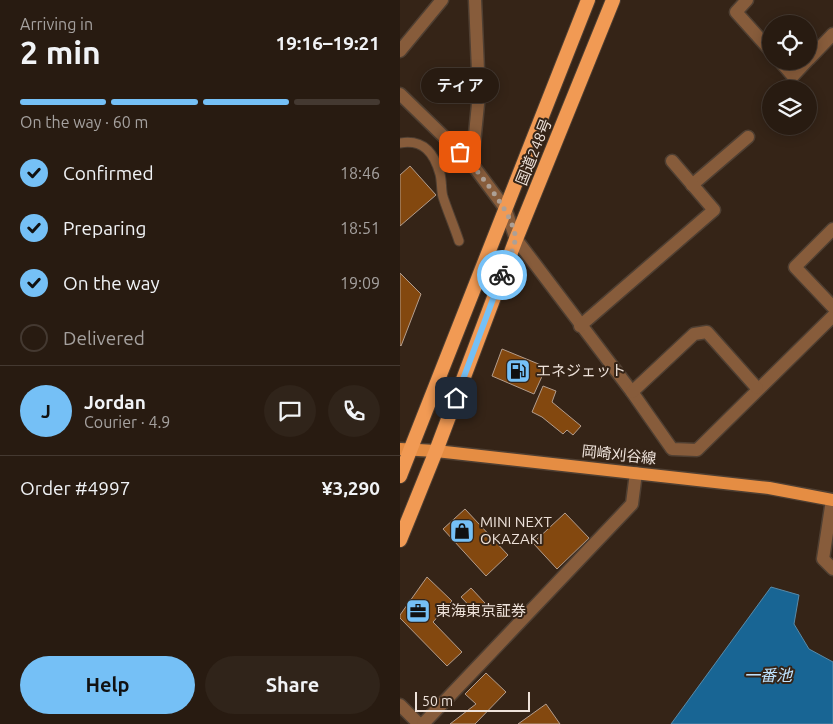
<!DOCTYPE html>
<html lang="en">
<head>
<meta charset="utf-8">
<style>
	body { margin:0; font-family:Ubuntu,"Noto Sans JP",sans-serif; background:#30241a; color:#f1f3f6; height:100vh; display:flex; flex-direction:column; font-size:19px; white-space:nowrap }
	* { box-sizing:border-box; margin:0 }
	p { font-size:16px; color:#a5a19f }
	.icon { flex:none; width:28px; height:28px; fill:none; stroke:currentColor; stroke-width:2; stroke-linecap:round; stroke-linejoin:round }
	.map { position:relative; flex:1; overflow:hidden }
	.side { display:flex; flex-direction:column; background:#281b11; width:400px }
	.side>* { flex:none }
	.controls { position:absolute; left:362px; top:15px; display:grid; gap:10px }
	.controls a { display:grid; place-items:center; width:55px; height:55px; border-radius:50%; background:#281b11; box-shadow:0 2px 12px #0003,0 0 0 1px #443931; font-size:25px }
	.scale { position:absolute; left:15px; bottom:12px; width:115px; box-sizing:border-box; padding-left:5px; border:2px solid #eee2da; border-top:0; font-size:14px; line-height:18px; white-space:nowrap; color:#eee2da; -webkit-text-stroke:4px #352417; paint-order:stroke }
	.pin { position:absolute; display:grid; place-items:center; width:42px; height:42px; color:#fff; margin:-21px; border-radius:10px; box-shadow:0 2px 8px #0006 }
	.courier { position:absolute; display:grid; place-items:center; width:50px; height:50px; margin:-25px; border:4px solid #75c0f6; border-radius:50%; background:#fff; color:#222; box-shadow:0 1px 6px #0007 }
	.bubble { position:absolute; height:35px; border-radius:18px; background:#281b11; box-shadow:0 2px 12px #0003,0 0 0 1px #443931; font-size:16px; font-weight:600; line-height:35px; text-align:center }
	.head em { font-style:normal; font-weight:600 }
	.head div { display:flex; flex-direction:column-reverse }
	.head { display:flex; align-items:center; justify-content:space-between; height:85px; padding:0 20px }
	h1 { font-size:32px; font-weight:600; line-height:38px }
	.bar { display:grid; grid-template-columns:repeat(4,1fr); gap:8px 5px; align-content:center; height:60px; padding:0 20px }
	.bar i { height:6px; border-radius:4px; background:#443931 }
	.bar .current { background:#75c0f6 }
	.bar p { grid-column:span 4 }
	.line { display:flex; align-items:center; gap:12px; padding:0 20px; border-top:1px solid #443931 }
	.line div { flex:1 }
	.round { display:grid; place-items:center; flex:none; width:52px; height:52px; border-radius:26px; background:#30241a }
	ol { padding:0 20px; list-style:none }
	li { display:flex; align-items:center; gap:15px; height:55px }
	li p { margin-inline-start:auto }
	li .icon { padding:5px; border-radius:50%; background:#75c0f6; color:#111; stroke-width:4 }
	li:last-child { color:#a5a19f }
	li i { width:28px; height:28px; border:2px solid #443931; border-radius:50% }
	.button { display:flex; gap:10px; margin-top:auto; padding:10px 20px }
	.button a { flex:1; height:58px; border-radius:30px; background:#75c0f6; color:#111; font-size:20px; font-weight:600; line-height:58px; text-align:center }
	.button a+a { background:#30241a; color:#f1f3f6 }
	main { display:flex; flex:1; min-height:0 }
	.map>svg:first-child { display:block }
	.water { fill:#186594; stroke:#588aa9 }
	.building { fill:#83480f; stroke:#b39d8d }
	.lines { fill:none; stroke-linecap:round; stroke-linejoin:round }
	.service-casing { stroke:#4f3f32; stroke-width:11 }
	.minor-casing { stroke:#4f3f32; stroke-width:15 }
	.primary-casing { stroke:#4f3f32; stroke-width:15 }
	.trunk-casing { stroke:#4f3f32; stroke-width:16 }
	.service { stroke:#875c3b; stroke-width:9 }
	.minor { stroke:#875c3b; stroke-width:12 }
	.primary { stroke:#e58d43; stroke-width:12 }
	.trunk { stroke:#f19a54; stroke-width:14 }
	.done { stroke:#ada096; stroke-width:5; stroke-dasharray:0 9 }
	.route { stroke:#75c0f6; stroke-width:6 }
	.labels { text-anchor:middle; stroke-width:4; stroke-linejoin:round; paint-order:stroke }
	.street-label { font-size:15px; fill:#eee2da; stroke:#352417 }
	.poi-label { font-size:15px; fill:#eee2da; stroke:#352417; text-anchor:start }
	.water-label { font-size:16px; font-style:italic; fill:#bfe3fe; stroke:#352417 }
</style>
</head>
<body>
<main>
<section class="side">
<div class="head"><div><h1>2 min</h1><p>Arriving in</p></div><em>19:16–19:21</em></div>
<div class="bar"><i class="current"></i><i class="current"></i><i class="current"></i><i></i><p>On the way · 60 m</p></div>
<ol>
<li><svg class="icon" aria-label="check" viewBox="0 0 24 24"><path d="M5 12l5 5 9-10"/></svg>Confirmed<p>18:46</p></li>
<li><svg class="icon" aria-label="check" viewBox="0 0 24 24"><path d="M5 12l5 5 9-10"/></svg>Preparing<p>18:51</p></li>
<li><svg class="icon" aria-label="check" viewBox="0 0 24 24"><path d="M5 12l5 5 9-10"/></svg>On the way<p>19:09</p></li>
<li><i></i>Delivered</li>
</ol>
<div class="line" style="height:90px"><b class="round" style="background:#75c0f6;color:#111">J</b><div><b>Jordan</b><p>Courier · 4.9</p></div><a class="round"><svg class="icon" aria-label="chat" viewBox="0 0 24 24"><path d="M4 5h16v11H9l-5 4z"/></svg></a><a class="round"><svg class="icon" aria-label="phone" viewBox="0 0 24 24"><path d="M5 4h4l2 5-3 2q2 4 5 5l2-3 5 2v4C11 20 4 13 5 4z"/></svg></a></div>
<div class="line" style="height:65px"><div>Order #4997</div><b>¥3,290</b></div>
<div class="button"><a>Help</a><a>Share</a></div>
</section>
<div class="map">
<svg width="433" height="724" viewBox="0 0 433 724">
	<rect width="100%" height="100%" fill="#352417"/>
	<polygon class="water" points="371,587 399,595 394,624 409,649 433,662 433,724 271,724"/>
	<g class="building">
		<polygon points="10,166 36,195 0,226 0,175"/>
		<polygon points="0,273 21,294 1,346 0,345"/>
		<polygon points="102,349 141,365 144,372 134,394 92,376"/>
		<polygon points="143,386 156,391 152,402 181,426 173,435 167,430 163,434 142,417 132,412"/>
		<polygon points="65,509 108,555 86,576 43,529"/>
		<polygon points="165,513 189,538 157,569 133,543"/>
		<polygon points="27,577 52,601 33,622 62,652 47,666 0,618 0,615"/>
		<polygon points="71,588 85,603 75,612 61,597"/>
		<polygon points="86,673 106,692 75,724 50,724 76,704 65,694"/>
		<polygon points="146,704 160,724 118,724"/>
	</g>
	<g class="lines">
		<defs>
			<path id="service" d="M0,143C23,139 34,152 40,174C42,182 41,190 43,197C48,212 54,226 59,241"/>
			<g id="minor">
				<polyline points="347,0 336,12 371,51"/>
				<polyline points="0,51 42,0"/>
				<polyline points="409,59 433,34"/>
				<polyline points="380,61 393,76 407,61"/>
				<polyline points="0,94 72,164 105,208 116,239 232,392 272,449 297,450 433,316"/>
				<polyline points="72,164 79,94 75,0"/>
				<polyline points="292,185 348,137"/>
				<polyline points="433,229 395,267 433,307"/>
				<polyline points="180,326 314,210 272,161"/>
				<polyline points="232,392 294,334 307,332 357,388"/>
				<polyline points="432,500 423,559 433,569"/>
				<polyline points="0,705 19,724"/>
				<polyline points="23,724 232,504 236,473"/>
			</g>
			<polyline id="primary" points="0,449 36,451 369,488 433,500"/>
			<g id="trunk">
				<polyline points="0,476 188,0"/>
				<polyline points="0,540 36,451 116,239 213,0"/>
			</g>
		</defs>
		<use href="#service" class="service-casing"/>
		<use href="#minor" class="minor-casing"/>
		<use href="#primary" class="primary-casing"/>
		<use href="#trunk" class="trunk-casing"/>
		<use href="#service" class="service"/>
		<use href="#minor" class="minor"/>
		<use href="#primary" class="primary"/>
		<use href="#trunk" class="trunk"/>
	</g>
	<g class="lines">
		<path class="done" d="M60,152C75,167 119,220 115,241C113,252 106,264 102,275"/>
		<polyline class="route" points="56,398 102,275"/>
	</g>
	<defs>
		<symbol id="fuel-square" viewBox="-11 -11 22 22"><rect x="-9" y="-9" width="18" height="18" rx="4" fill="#75c0f6" stroke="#352417"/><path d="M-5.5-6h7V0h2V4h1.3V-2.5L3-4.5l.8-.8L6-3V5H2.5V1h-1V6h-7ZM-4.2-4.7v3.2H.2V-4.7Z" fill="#111"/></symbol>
		<symbol id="shop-square" viewBox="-11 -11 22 22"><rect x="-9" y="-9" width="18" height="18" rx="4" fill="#75c0f6" stroke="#352417"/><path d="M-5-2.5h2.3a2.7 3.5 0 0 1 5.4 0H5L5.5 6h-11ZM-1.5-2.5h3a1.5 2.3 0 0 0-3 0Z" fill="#111"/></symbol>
		<symbol id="office-square" viewBox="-11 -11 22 22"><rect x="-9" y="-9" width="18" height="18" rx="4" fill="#75c0f6" stroke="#352417"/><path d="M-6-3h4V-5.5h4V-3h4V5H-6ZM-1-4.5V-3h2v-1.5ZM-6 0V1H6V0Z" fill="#111"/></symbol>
	</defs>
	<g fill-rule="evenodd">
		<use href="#fuel-square" x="104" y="357" width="28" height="28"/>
		<use href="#shop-square" x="48" y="517" width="28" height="28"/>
		<use href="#office-square" x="4" y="597" width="28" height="28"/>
	</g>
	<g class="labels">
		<g class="street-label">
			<text transform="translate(134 152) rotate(-68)" y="5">国道248号</text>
			<text transform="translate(219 455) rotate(6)" y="5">岡崎刈谷線</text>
		</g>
		<g class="poi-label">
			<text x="136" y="376">エネジェット</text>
			<text x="80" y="527">MINI NEXT<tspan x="80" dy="17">OKAZAKI</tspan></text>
			<text x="36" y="616">東海東京証券</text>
		</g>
		<g class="water-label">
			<text x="368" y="681">一番池</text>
		</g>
	</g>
</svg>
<div class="controls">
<a><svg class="icon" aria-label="locate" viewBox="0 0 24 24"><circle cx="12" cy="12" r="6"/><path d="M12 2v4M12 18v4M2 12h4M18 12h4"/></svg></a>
<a><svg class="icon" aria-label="layers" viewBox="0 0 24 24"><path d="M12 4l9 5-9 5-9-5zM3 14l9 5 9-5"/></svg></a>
</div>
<div class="scale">50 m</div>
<div class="pin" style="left:60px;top:152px;background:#ea580c"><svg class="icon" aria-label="bag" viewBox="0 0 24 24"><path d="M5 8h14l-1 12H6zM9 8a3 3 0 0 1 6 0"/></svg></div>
<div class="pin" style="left:56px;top:398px;background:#1f2937"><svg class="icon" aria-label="home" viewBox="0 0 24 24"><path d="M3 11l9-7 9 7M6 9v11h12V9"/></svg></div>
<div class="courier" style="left:102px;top:275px"><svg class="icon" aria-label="bike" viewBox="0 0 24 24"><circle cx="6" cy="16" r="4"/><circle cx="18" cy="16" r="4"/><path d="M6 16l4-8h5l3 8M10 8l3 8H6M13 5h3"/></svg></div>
<div class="bubble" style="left:21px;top:68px;width:78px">ティア</div>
</div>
</main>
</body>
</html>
